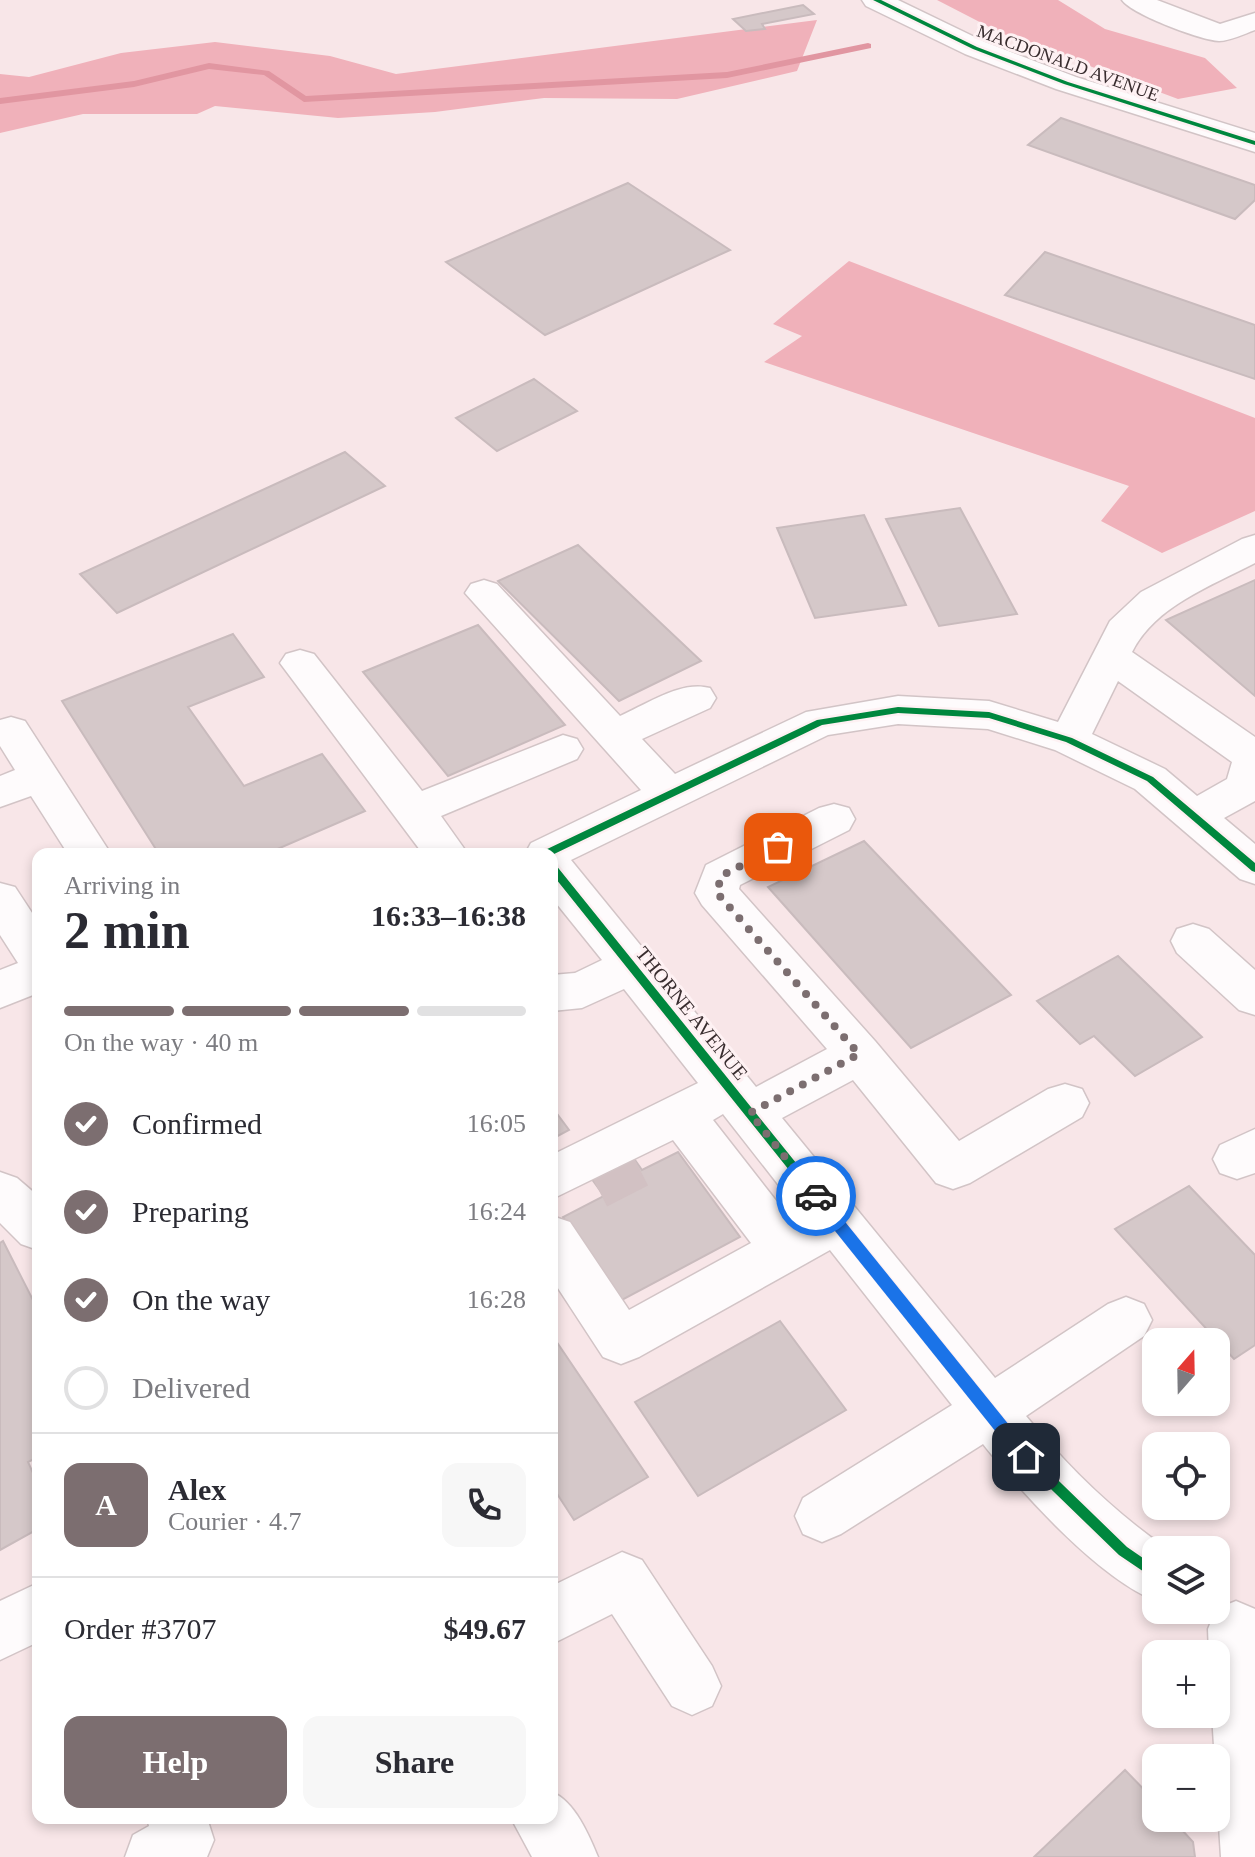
<!DOCTYPE html>
<html lang="en">
<head>
<meta charset="utf-8">
<style>
	body { margin:0; font-family:"Times New Roman",serif; background:#f7f7f7; color:#2b2b33; height:100vh; display:flex; flex-direction:column; font-size:30px; white-space:nowrap }
	* { box-sizing:border-box; margin:0 }
	p { font-size:26px; color:#7c7c81 }
	.icon { flex:none; width:44px; height:44px; fill:none; stroke:currentColor; stroke-width:2; stroke-linecap:round; stroke-linejoin:round }
	.map { position:relative; flex:1; overflow:hidden }
	.panel { position:absolute; left:32px; top:848px; width:526px; height:976px; display:flex; flex-direction:column; background:#fff; border-radius:16px; box-shadow:0 4px 12px #0003 }
	.panel>* { flex:none }
	.needle { width:52px; rotate:20deg }
	.controls { position:absolute; left:1142px; top:1328px; display:grid; gap:16px }
	.controls a { display:grid; place-items:center; width:88px; height:88px; border-radius:16px; background:#fff; box-shadow:0 4px 12px #0003; font-size:40px }
	.pin { position:absolute; display:grid; place-items:center; width:68px; height:68px; color:#fff; margin:-34px; border-radius:16px; box-shadow:0 4px 12px #0006 }
	.courier { position:absolute; display:grid; place-items:center; width:80px; height:80px; margin:-40px; border:6px solid #1a73e8; border-radius:50%; background:#fff; color:#222; box-shadow:0 2px 10px #0007 }
	.overview em { font-style:normal; font-weight:600 }
	.overview div { display:flex; flex-direction:column-reverse }
	.overview { display:flex; align-items:center; justify-content:space-between; height:136px; padding:0 32px }
	h1 { font-size:52px; font-weight:600; line-height:60px }
	.bar { display:grid; grid-template-columns:repeat(4,1fr); gap:12px 8px; align-content:center; height:96px; padding:0 32px }
	.bar i { height:10px; border-radius:6px; background:#e1e1e2 }
	.bar .selected { background:#7c6e70 }
	.bar p { grid-column:span 4 }
	.line { display:flex; align-items:center; gap:20px; padding:0 32px; border-top:2px solid #e1e1e2 }
	.line div { flex:1 }
	.round { display:grid; place-items:center; flex:none; width:84px; height:84px; border-radius:16px; background:#f7f7f7 }
	ol { padding:0 32px; list-style:none }
	li { display:flex; align-items:center; gap:24px; height:88px }
	li p { margin-inline-start:auto }
	li .icon { padding:8px; border-radius:50%; background:#7c6e70; color:#fff; stroke-width:4 }
	li:last-child { color:#7c7c81 }
	li i { width:44px; height:44px; border:4px solid #e1e1e2; border-radius:50% }
	.button { display:flex; gap:16px; margin-top:auto; padding:16px 32px }
	.button a { flex:1; height:92px; border-radius:16px; background:#7c6e70; color:#fff; font-size:32px; font-weight:600; line-height:92px; text-align:center }
	.button a+a { background:#f7f7f7; color:#2b2b33 }
	.map>svg:first-child { display:block }
	.forest { fill:#f0b1ba }
	.lines { fill:none; stroke-linecap:round; stroke-linejoin:round }
	.stream { fill:#e196a1; fill-rule:evenodd }
	.building { fill:#d5c8c9; stroke:#c9bbbd; stroke-width:2 }
	.minor-tunnel { stroke:#d2c1c3; stroke-width:53; stroke-dasharray:53 27; stroke-linecap:butt }
	.minor-casing { stroke:#d2c4c6; stroke-width:3 }
	.minor { fill:#fefbfc; fill-rule:evenodd }
	.cycleway-casing { stroke:#fef1f3; stroke-width:5 }
	.cycleway { fill:#00873e; fill-rule:evenodd }
	.route { fill:#1a73e8 }
	.done { stroke:#7c6e70; stroke-width:8; stroke-dasharray:0 14.4 }
	.labels { text-anchor:middle; stroke-width:6; stroke-linejoin:round; paint-order:stroke }
	.far-street-label { font-size:18px; fill:#392d2f; stroke:#fef1f3 }
	.street-label { font-size:20px; fill:#392d2f; stroke:#fef1f3 }
</style>
</head>
<body>
<div class="map">
<svg width="1255" height="1857" viewBox="0 0 1255 1857">
	<rect width="100%" height="100%" fill="#f8e6e8"/>
	<g class="forest">
		<polygon points="937,0 1058,0 1105,29 1205,58 1237,88 1178,99 1001,33"/>
		<polygon points="817,20 797,71 677,99 544,98 435,112 338,118 215,106 197,114 83,114 0,133 0,74 29,77 121,53 215,42 330,56 396,74"/>
		<polygon points="849,261 1255,418 1255,511 1162,553 1101,521 1129,486 764,362 802,336 773,324"/>
	</g>
	<g class="lines">
		<polygon class="stream" points="868,43 871,44 871,48 727,78 304,102 264,75 209,69 134,87 0,104 0,98 134,81 209,63 269,71 306,96 727,72"/>
	</g>
	<g class="building">
		<polygon points="803,5 814,14 762,24 765,29 746,31 733,19"/>
		<polygon points="1061,118 1255,185 1255,200 1235,219 1028,145"/>
		<polygon points="628,183 730,250 545,335 446,262"/>
		<polygon points="1045,252 1255,325 1255,379 1005,295"/>
		<polygon points="534,379 577,411 497,451 456,418"/>
		<polygon points="345,452 385,486 117,613 80,574"/>
		<polygon points="960,508 1017,614 939,626 886,519"/>
		<polygon points="864,515 906,605 815,618 777,528"/>
		<polygon points="578,545 701,661 619,701 498,581"/>
		<polygon points="1255,580 1255,696 1166,620"/>
		<polygon points="478,625 565,725 448,776 363,672"/>
		<polygon points="233,634 264,677 188,707 244,786 322,754 365,811 266,854 159,854 62,701"/>
		<polygon points="864,841 1011,995 911,1048 768,887"/>
		<polygon points="1118,956 1202,1037 1135,1076 1094,1036 1080,1044 1037,1001"/>
		<polygon points="552,1107 569,1130 552,1139"/>
		<polygon points="626,1147 642,1170 678,1152 740,1237 620,1301 563,1217 604,1196 584,1168"/>
		<polygon points="1189,1186 1255,1255 1255,1345 1234,1359 1115,1229"/>
		<polygon points="3,1241 38,1310 38,1457 28,1462 38,1484 38,1529 0,1550 0,1243"/>
		<polygon points="780,1321 846,1410 698,1496 635,1402"/>
		<polygon points="552,1335 648,1477 574,1520 552,1486"/>
		<polygon points="1125,1770 1156,1802 1156,1818 1171,1818 1193,1842 1195,1857 1034,1857"/>
	</g>
	<g class="lines">
		<polyline class="minor-tunnel" points="595,1183 636,1162"/>
		<defs>
			<g id="minor">
				<polygon points="862,0 898,0 985,42 1076,77 1255,133 1255,152 1056,89 965,54 866,6"/>
				<path d="M1122,0H1157L1220,24L1255,13V30C1244,34 1230,41 1219,41C1201,40 1133,15 1122,0Z"/>
				<path d="M1255,535V563C1211,586 1155,606 1132,652L1255,737V801L1224,818L1255,844V884L1240,879L1135,789L1055,750L988,729L898,724L828,735L571,860L756,1087L827,1049L702,905L695,893L706,865L819,808L834,804L849,808L855,819L849,830L740,885L739,889L875,1041L959,1141L1048,1089L1065,1084L1082,1089L1089,1103L1082,1117L970,1183L953,1189L936,1183L853,1080L782,1118L995,1378L1108,1304L1126,1297L1144,1304L1152,1320L1144,1336L1026,1416C1066,1465 1116,1514 1169,1550H1156V1601C1098,1578 1022,1493 983,1444L841,1534L822,1542L803,1534L795,1516L803,1498L952,1405L830,1250L639,1357L621,1364L603,1357L552,1279V1216L570,1222L629,1310L751,1243L673,1140L552,1199V1155L698,1083L624,989L582,1008L552,1011V975L575,973L602,960L552,898V854H525L531,843L641,790L465,593L471,584L484,580L497,584L620,716C647,704 681,680 710,688L716,698L710,708L642,739L675,774L806,712L898,696L989,701L1058,722L1110,621L1141,592L1242,539ZM1118,681L1232,762L1227,779L1197,796L1165,769L1092,734ZM723,1114L802,1215L792,1221L713,1120Z"/>
				<polygon points="300,650 314,654 422,791 563,735 577,739 583,749 577,759 441,816 468,854 423,854 280,663 286,654"/>
				<polygon points="11,717 25,721 111,854 68,854 31,796 0,807 0,776 15,770 0,746 0,720"/>
				<polygon points="0,883 15,887 38,922 38,993 0,1008 0,970 18,963 0,935"/>
				<polygon points="1193,924 1209,929 1255,970 1255,1015 1239,1010 1177,953 1171,941 1177,929"/>
				<polygon points="1255,1129 1255,1173 1237,1179 1220,1173 1213,1159 1220,1145"/>
				<polygon points="0,1172 17,1178 38,1196 38,1250 21,1244 0,1223"/>
				<polygon points="622,1552 642,1560 712,1666 721,1686 712,1706 692,1715 672,1706 612,1614 552,1644 552,1586"/>
				<polygon points="38,1583 38,1642 0,1660 0,1601"/>
				<polygon points="1236,1601 1255,1609 1255,1857 1221,1857 1212,1714 1216,1714 1216,1654 1209,1654 1208,1629 1216,1609"/>
				<path d="M552,1792C575,1802 589,1835 598,1857H532L511,1818H552Z"/>
				<polygon points="147,1818 207,1818 214,1840 207,1857 125,1857 133,1835 149,1826"/>
			</g>
		</defs>
		<use href="#minor" class="minor-casing"/>
		<use href="#minor" class="minor"/>
		<defs>
			<g id="cycleway">
				<polygon points="873,0 881,0 977,47 1068,82 1255,141 1255,145 1064,84 973,49"/>
				<polygon points="898,707 989,712 1072,738 1153,777 1255,863 1255,872 1252,871 1147,781 1066,742 989,718 898,713 822,725 552,855 552,854 541,854 543,851 817,720"/>
				<polygon points="552,863 555,864 1030,1453 1127,1547 1156,1567 1156,1580 1119,1555 1022,1461 552,874"/>
			</g>
		</defs>
		<use href="#cycleway" class="cycleway-casing"/>
		<use href="#cycleway" class="cycleway"/>
	</g>
	<polygon class="route" points="816,1190 821,1192 1031,1452 1031,1462 1020,1462 811,1201 809,1196"/>
	<g class="lines">
		<polyline class="done" points="778,847 721,876 717,893 859,1054 750,1113 816,1196"/>
	</g>
	<g class="labels">
		<g class="far-street-label">
			<text transform="translate(1068 63) rotate(20)" y="6">MACDONALD AVENUE</text>
		</g>
		<g class="street-label">
			<text transform="translate(692 1013) rotate(51)" y="7">THORNE AVENUE</text>
		</g>
	</g>
</svg>
<div class="controls">
<a><svg class="needle" viewBox="-14 -14 28 28"><path d="M0-13l5 13h-10z" fill="#e53935"/><path d="M0 13l5-13h-10z" fill="#7c7c81"/></svg></a>
<a><svg class="icon" aria-label="locate" viewBox="0 0 24 24"><circle cx="12" cy="12" r="6"/><path d="M12 2v4M12 18v4M2 12h4M18 12h4"/></svg></a>
<a><svg class="icon" aria-label="layers" viewBox="0 0 24 24"><path d="M12 4l9 5-9 5-9-5zM3 14l9 5 9-5"/></svg></a>
<a>+</a>
<a>−</a>
</div>
<div class="pin" style="left:778px;top:847px;background:#ea580c"><svg class="icon" aria-label="bag" viewBox="0 0 24 24"><path d="M5 8h14l-1 12H6zM9 8a3 3 0 0 1 6 0"/></svg></div>
<div class="pin" style="left:1026px;top:1457px;background:#1f2937"><svg class="icon" aria-label="home" viewBox="0 0 24 24"><path d="M3 11l9-7 9 7M6 9v11h12V9"/></svg></div>
<div class="courier" style="left:816px;top:1196px"><svg class="icon" aria-label="car" viewBox="0 0 24 24"><path d="M5 17H2v-5l4-1 3-4h7l3 4 3 1v5h-3M9 17h6M6 11h13"/><circle cx="7" cy="17" r="2"/><circle cx="17" cy="17" r="2"/></svg></div>
<section class="panel">
<div class="overview"><div><h1>2 min</h1><p>Arriving in</p></div><em>16:33–16:38</em></div>
<div class="bar"><i class="selected"></i><i class="selected"></i><i class="selected"></i><i></i><p>On the way · 40 m</p></div>
<ol>
<li><svg class="icon" aria-label="check" viewBox="0 0 24 24"><path d="M5 12l5 5 9-10"/></svg>Confirmed<p>16:05</p></li>
<li><svg class="icon" aria-label="check" viewBox="0 0 24 24"><path d="M5 12l5 5 9-10"/></svg>Preparing<p>16:24</p></li>
<li><svg class="icon" aria-label="check" viewBox="0 0 24 24"><path d="M5 12l5 5 9-10"/></svg>On the way<p>16:28</p></li>
<li><i></i>Delivered</li>
</ol>
<div class="line" style="height:144px"><b class="round" style="background:#7c6e70;color:#fff">A</b><div><b>Alex</b><p>Courier · 4.7</p></div><a class="round"><svg class="icon" aria-label="phone" viewBox="0 0 24 24"><path d="M5 4h4l2 5-3 2q2 4 5 5l2-3 5 2v4C11 20 4 13 5 4z"/></svg></a></div>
<div class="line" style="height:104px"><div>Order #3707</div><b>$49.67</b></div>
<div class="button"><a>Help</a><a>Share</a></div>
</section>
</div>
</body>
</html>
